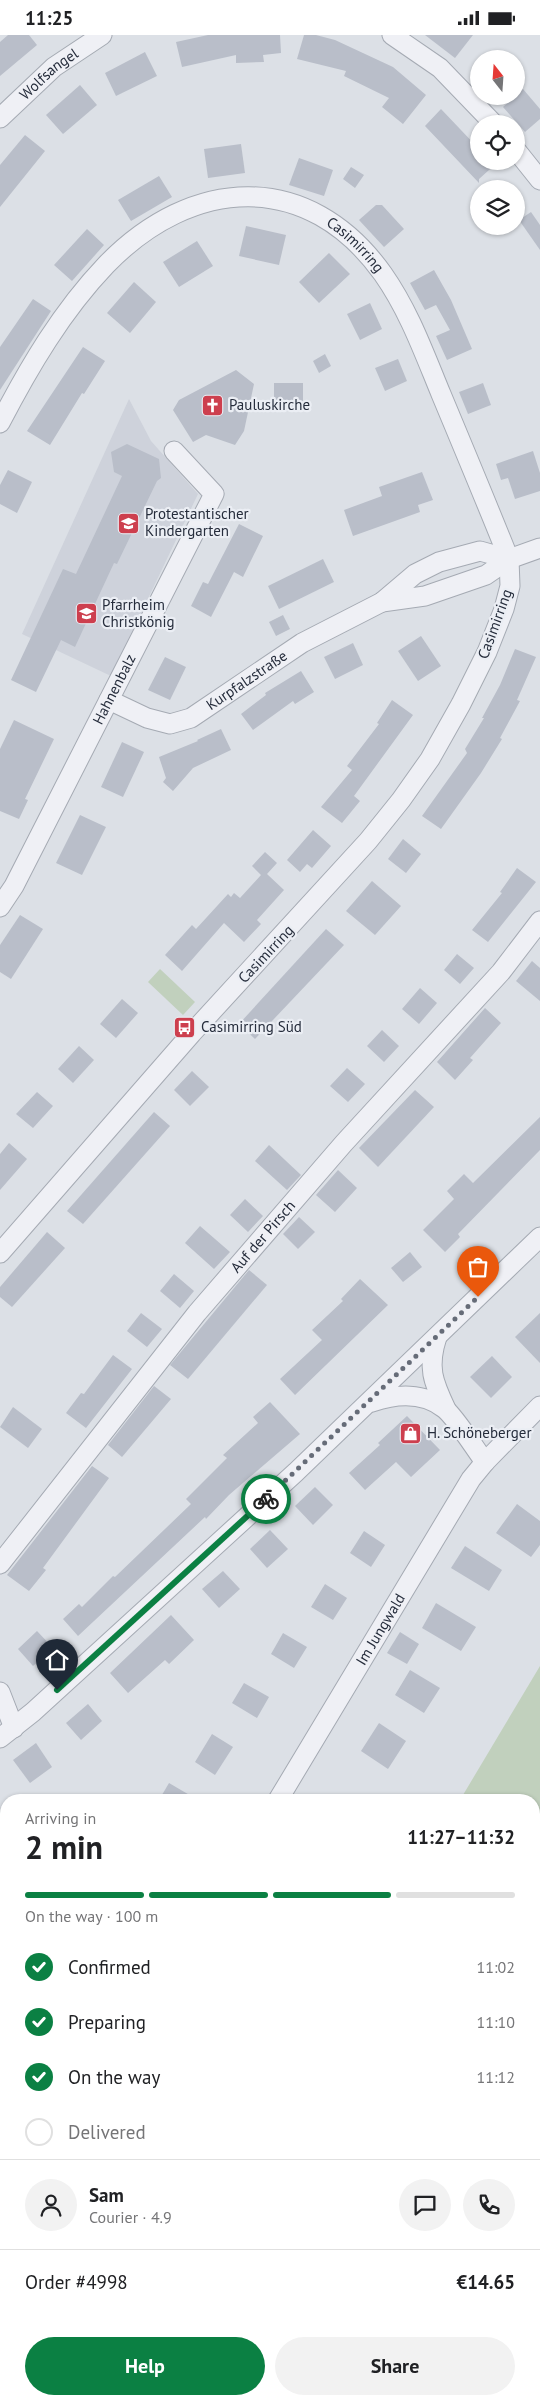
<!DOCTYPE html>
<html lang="en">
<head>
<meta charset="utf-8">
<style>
	body { margin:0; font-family:"PT Sans",sans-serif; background:#f2f2f2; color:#202124; height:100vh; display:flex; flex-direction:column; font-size:19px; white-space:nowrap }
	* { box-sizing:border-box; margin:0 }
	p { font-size:16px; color:#757577 }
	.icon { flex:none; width:28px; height:28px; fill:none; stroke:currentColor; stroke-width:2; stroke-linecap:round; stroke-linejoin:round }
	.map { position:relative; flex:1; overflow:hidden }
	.sheet { position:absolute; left:0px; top:1759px; width:540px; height:611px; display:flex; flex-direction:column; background:#fff; border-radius:20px 20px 0 0; box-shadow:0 1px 4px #0004 }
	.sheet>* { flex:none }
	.needle { width:32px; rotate:343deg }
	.fabs { position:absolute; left:470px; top:15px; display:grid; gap:10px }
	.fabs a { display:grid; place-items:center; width:55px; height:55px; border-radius:50%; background:#fff; box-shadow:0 1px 4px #0004; font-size:25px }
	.pin { position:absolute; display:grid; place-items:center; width:42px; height:42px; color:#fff; margin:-51px -21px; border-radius:50% 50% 50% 0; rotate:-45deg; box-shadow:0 0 5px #0007 }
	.pin .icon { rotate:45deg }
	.courier { position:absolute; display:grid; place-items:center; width:50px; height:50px; margin:-25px; border:4px solid #0b8043; border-radius:50%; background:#fff; color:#222; box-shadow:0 1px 6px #0007 }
	.summary em { font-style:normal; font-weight:600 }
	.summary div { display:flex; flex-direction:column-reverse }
	.summary { display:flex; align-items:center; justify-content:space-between; height:85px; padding:0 25px }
	h1 { font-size:32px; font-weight:600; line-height:38px }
	.bar { display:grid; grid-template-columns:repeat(4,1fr); gap:8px 5px; align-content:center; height:60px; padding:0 25px }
	.bar i { height:6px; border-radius:4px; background:#e0e0e0 }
	.bar .current { background:#0b8043 }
	.bar p { grid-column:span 4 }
	.line { display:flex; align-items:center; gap:12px; padding:0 25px; border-top:1px solid #e0e0e0 }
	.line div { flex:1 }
	.round { display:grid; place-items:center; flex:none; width:52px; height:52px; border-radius:26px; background:#f2f2f2 }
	ol { padding:0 25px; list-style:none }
	li { display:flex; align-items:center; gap:15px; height:55px }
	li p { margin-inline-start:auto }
	li .icon { padding:5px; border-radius:50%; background:#0b8043; color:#fff; stroke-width:4 }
	li:last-child { color:#757577 }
	li i { width:28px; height:28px; border:2px solid #e0e0e0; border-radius:50% }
	.action { display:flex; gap:10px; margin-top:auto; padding:10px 25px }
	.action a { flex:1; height:58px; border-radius:30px; background:#0b8043; color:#fff; font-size:20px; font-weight:600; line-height:58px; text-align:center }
	.action a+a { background:#f2f2f2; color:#202124 }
	.status { display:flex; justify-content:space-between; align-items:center; height:35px; padding:0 25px; background:#fff; direction:ltr }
	.status svg { height:14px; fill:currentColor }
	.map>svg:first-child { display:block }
	.built { fill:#ced2db }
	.green { fill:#c1d0bd }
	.building { fill:#b9bec9 }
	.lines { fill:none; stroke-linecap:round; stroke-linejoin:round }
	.street-casing { stroke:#a5aab3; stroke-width:21 }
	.street { stroke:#eff0f5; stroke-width:19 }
	.done { stroke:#666c78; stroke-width:5; stroke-dasharray:0 9 }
	.route { stroke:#0b8043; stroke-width:6 }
	.labels { text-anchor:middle; stroke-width:4.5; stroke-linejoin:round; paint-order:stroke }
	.street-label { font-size:15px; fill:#262d3c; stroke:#ebeef4 }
	.poi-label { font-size:15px; fill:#262d3c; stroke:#ebeef4; text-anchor:start }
</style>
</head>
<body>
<div class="status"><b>11:25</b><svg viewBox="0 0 49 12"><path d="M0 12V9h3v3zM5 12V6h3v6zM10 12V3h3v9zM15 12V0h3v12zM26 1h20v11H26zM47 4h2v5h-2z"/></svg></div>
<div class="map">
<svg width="540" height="2369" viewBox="0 0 540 2369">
	<rect width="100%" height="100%" fill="#dce0e6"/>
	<g class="built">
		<polygon points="129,364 151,406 198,459 111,641 22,599"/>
		<polygon points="0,2130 6,2133 6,2312 0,2330"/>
	</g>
	<g class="green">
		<polygon points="160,934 195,967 183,980 148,947"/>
		<polygon points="540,1631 540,2369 0,2369 0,2330 6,2312 6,2364 534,2364 534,1765 460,1765"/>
	</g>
	<g class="building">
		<polygon points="8,0 29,0 37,10 0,41 0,7"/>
		<polygon points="208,0 280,0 281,18 263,20 264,27 236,28 236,20 182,32 176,7"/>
		<polygon points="304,0 316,0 335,5 393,32 426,60 403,89 382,72 389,63 344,41 346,36 297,24"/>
		<polygon points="425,0 473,0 455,23"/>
		<polygon points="145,17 157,41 116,61 105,38"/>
		<polygon points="80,50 97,70 63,99 46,80"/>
		<polygon points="523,54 540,74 540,84 525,97 503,72"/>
		<polygon points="441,74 479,114 479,126 499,126 479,144 479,148 425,91"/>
		<polygon points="25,100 45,116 0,172 0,130"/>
		<polygon points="241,109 245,138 208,143 204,114"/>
		<polygon points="299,123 333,135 324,161 289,150"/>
		<polygon points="351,132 364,140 355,153 343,144"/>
		<polygon points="159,141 172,162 131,186 118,165"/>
		<polygon points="376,170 382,170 404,194 384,212 359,185"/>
		<polygon points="531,177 540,190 540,215 519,185"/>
		<polygon points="246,191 286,200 279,230 239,221"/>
		<polygon points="87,194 104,210 72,246 54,230"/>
		<polygon points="197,206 213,231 179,252 163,227"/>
		<polygon points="329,218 350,239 319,268 299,247"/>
		<polygon points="434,235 451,265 472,314 447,325 436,301 450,295 436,270 425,275 410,248"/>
		<polygon points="134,247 156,267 130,298 107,278"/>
		<polygon points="33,264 51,276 0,355 0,312"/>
		<polygon points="370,268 382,294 360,305 347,279"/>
		<polygon points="83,312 105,326 84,359 82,358 50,410 27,396"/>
		<polygon points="325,319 331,331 319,338 313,326"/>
		<polygon points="398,324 407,346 385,356 375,333"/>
		<polygon points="236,335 254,349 244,396 235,410 206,400 193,407 173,375 179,365"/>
		<rect x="274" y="348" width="29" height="27"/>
		<polygon points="483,348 491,370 468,379 459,357"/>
		<polygon points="127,409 159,424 161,443 157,446 117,529 114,528 75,612 61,605 36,657 11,645 63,534 76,539 122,441 114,437 111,417"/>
		<polygon points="533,416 540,438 540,456 515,464 508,443 501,445 496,429"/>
		<polygon points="8,435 32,447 17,478 0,469 0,450"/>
		<polygon points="422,437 433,465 418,470 420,477 353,501 344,475 382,461 379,452"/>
		<polygon points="239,489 263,501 243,542 234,537 211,582 191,571 203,547 208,549"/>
		<polygon points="323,524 334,547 279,574 268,551"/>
		<polygon points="283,580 290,594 276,601 269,587"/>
		<polygon points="421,601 441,631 418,646 398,616"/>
		<polygon points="353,608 363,630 335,644 324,622"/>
		<polygon points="515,614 536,622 517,665 520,666 500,703 502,704 481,738 441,794 422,781 467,718 465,714 484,683 482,683 500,650"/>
		<polygon points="165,622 186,632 170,665 148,655"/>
		<polygon points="301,636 314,657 295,669 293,666 253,695 241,679 266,660 265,658"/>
		<polygon points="392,665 413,680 354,761 360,766 342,788 321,772 352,735 347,731 379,689 377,688"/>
		<polygon points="14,685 54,704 25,764 28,765 19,784 0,776 0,714"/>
		<polygon points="221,694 231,715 193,733 173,756 163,747 166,743 159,722 198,706 197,705"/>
		<polygon points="122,707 144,717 123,762 101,752"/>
		<polygon points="80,780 106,792 82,840 56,828"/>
		<polygon points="313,795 331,811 312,833 307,829 300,837 287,825"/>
		<polygon points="403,804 421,819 406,838 388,824"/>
		<polygon points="265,817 277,828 267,839 284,855 257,885 261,889 244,907 224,888 182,936 165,920 192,890 196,894 228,859 231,862 234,858 240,863 261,840 252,831"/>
		<polygon points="517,833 536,847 488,907 472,895 502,858 500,857"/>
		<polygon points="372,846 401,871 375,900 346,876"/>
		<polygon points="20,880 43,894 11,944 0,937 0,910"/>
		<polygon points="326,894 344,910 255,1004 239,989"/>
		<polygon points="457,919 474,933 460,949 444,935"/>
		<polygon points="532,926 540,933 540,966 516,946"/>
		<polygon points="420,953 437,968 419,989 402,974"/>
		<polygon points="122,964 138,978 116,1003 100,989"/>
		<polygon points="485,973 501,988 470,1023 473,1025 455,1045 437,1027"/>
		<polygon points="382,995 399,1011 384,1027 367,1011"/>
		<polygon points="79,1011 94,1025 73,1048 58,1034"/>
		<polygon points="347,1033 365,1049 348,1067 330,1051"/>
		<polygon points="192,1036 209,1052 190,1071 174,1055"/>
		<polygon points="415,1055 434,1072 378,1132 359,1113"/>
		<polygon points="37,1057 53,1071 33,1093 16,1079"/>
		<polygon points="154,1077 170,1091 83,1189 67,1176"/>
		<polygon points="540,1082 540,1115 458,1199 460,1202 445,1217 423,1195 454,1164 447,1156 464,1139 473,1148"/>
		<polygon points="9,1108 27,1124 0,1155 0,1119"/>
		<polygon points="269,1110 301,1140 287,1155 255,1126"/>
		<polygon points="338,1135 357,1153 335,1177 316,1160"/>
		<polygon points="245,1164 263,1181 248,1197 230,1180"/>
		<polygon points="299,1182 315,1197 298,1214 283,1199"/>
		<polygon points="200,1191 230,1217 214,1234 185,1208"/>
		<polygon points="47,1197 65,1213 12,1272 0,1262 0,1252"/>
		<polygon points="410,1217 422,1232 403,1247 391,1233"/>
		<polygon points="249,1235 267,1250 188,1344 170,1330"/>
		<polygon points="174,1239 194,1256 180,1273 160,1256"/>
		<polygon points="360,1244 388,1270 295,1360 280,1344 322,1305 312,1295 343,1266 341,1264"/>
		<polygon points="141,1278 162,1294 147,1312 127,1296"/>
		<polygon points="540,1278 540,1328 515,1302"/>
		<polygon points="113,1320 132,1334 86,1393 66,1378 81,1358 84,1359"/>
		<polygon points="492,1321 512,1342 491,1363 470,1342"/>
		<polygon points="154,1351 171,1364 122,1422 108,1410"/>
		<polygon points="270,1367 300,1399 229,1460 206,1484 205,1482 78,1601 63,1584 79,1569 82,1572 113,1541 115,1542 191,1469 186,1464 227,1423 223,1420 258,1388 253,1382"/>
		<polygon points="13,1372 42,1394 28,1413 0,1392"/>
		<polygon points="407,1381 440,1415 411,1442 396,1427 365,1455 349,1438 380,1410 378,1408"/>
		<polygon points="92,1431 109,1443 43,1533 46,1535 29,1556 7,1540"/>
		<polygon points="315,1452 333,1470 313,1490 295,1471"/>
		<polygon points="517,1469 540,1486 540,1510 531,1522 496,1498"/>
		<polygon points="270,1495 288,1514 267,1533 250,1514"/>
		<polygon points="364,1496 385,1510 371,1532 350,1518"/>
		<polygon points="465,1511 502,1535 489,1556 451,1533"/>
		<polygon points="223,1536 240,1554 219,1573 202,1554"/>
		<polygon points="325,1549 347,1563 333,1585 311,1572"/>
		<polygon points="436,1568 476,1592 461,1616 422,1593"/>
		<polygon points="171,1580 194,1605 169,1629 165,1625 128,1658 110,1638"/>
		<polygon points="37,1596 53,1613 33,1631 18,1614"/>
		<polygon points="400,1597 419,1609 407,1629 387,1618"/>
		<polygon points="283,1598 307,1612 294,1633 271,1619"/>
		<polygon points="410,1635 440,1653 424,1678 395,1660"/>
		<polygon points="244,1648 269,1662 257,1683 232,1668"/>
		<polygon points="88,1669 102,1686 81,1705 66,1688"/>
		<polygon points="379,1688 406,1706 388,1734 361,1716"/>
		<polygon points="212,1699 233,1712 215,1740 195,1727"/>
		<polygon points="36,1708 52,1732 30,1748 13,1725"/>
		<polygon points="169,1748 198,1765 159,1765"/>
	</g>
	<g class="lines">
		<defs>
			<g id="street">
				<polyline points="392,0 440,33 494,89"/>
				<path id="s1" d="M0,83L54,32L102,0"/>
				<polyline points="516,115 540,145"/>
				<path id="s2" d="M0,388C29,332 62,276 106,230C192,141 308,134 383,239C409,276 424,318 441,359C464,414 487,469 509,524L510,551L504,574L487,617L461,669L430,724L401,765L368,806L192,998L0,1218"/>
				<polyline points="382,567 425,561 486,540 509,524 540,513"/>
				<path id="s3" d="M109,665L147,683L170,689L191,683L302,608L382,567L415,539L439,527L480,516L509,524"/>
				<path id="s4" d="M0,872L14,851L214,459L174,416"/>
				<path d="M437,1302C427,1332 433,1347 446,1374"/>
				<polyline points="485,1427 540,1371"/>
				<path id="s5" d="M0,1529L197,1278L344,1108L501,937L540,886"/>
				<polyline points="0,1657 14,1693"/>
				<polyline points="0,1703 33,1677 296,1437 540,1202"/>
				<path id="s6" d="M278,1765L471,1444L485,1427C475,1414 456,1383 445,1374C424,1357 396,1359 372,1367"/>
			</g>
		</defs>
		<use href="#street" class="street-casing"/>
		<use href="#street" class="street"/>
	</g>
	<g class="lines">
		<polyline class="done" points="266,1464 478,1262"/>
		<polyline class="route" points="57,1655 266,1464"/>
	</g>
	<defs>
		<symbol id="church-square" viewBox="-11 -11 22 22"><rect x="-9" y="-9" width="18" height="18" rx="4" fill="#cd3f4e" stroke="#ebeef4"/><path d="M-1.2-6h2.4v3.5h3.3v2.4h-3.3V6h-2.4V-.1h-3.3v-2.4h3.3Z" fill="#fff"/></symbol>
		<symbol id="school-square" viewBox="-11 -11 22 22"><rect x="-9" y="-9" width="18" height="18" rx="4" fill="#cd3f4e" stroke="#ebeef4"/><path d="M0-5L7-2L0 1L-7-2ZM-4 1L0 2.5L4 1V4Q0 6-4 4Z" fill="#fff"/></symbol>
		<symbol id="bus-square" viewBox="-11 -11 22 22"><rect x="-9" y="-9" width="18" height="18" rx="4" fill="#cd3f4e" stroke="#ebeef4"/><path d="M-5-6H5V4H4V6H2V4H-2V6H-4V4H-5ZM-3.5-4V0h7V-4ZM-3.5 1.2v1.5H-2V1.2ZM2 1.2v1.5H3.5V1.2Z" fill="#fff"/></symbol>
		<symbol id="shop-square" viewBox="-11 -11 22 22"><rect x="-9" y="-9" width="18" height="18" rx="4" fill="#cd3f4e" stroke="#ebeef4"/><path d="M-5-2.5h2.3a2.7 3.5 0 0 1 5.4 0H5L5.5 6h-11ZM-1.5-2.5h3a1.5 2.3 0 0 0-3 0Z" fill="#fff"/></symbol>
	</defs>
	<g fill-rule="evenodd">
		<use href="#church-square" x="200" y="358" width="25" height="25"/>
		<use href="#school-square" x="116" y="476" width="25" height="25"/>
		<use href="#school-square" x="74" y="566" width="25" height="25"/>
		<use href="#bus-square" x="172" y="980" width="25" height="25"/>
		<use href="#shop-square" x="398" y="1386" width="25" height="25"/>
	</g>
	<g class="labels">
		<g class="street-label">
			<text dy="5" stroke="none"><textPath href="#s1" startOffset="66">Wolfsangel</textPath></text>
			<text dy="5" stroke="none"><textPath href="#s2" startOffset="474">Casimirring</textPath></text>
			<text transform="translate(495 589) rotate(-70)" y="5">Casimirring</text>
			<text dy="5" stroke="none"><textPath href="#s3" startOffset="155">Kurpfalzstraße</textPath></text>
			<text dy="5" stroke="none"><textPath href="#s4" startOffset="246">Hahnenbalz</textPath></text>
			<text transform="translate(266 919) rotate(-47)" y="5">Casimirring</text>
			<text dy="5" stroke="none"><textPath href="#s5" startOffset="420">Auf der Pirsch</textPath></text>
			<text dy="5" stroke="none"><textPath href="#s6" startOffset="199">Im Jungwald</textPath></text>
		</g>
		<g class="poi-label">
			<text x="229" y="375">Pauluskirche</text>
			<text x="145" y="484">Protestantischer<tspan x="145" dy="17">Kindergarten</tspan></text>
			<text x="102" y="575">Pfarrheim<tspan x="102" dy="17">Christkönig</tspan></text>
			<text x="201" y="997">Casimirring Süd</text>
			<text x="427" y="1403">H. Schöneberger</text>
		</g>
	</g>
</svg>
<div class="fabs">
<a><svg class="needle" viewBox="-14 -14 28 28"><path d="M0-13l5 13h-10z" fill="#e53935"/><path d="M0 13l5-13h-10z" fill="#757577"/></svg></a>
<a><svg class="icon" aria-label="locate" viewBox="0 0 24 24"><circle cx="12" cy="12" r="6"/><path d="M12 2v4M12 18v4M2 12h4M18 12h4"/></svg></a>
<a><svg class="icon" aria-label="layers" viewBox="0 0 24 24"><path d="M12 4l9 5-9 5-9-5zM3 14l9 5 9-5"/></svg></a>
</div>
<div class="pin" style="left:478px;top:1262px;background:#ea580c"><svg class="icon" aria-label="bag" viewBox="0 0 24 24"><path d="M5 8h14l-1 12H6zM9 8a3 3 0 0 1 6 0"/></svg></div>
<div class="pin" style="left:57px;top:1655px;background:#1f2937"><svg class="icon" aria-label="home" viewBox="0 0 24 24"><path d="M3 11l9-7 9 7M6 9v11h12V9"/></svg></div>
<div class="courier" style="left:266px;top:1464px"><svg class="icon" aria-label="bike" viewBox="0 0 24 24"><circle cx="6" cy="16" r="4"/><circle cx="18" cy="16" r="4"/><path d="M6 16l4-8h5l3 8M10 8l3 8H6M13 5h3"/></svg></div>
<section class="sheet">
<div class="summary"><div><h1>2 min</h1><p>Arriving in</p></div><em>11:27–11:32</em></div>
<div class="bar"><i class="current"></i><i class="current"></i><i class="current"></i><i></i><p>On the way · 100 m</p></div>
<ol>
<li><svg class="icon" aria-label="check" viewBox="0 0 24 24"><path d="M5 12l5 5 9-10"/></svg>Confirmed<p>11:02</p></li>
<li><svg class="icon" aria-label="check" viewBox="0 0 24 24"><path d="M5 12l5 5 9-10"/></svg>Preparing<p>11:10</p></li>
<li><svg class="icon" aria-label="check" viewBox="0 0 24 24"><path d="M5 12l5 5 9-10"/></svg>On the way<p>11:12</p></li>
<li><i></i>Delivered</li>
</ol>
<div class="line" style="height:90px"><a class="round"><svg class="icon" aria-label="person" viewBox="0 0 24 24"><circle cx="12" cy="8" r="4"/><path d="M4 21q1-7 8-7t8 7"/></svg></a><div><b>Sam</b><p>Courier · 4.9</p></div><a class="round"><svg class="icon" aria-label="chat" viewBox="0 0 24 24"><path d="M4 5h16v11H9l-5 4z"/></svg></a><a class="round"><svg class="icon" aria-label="phone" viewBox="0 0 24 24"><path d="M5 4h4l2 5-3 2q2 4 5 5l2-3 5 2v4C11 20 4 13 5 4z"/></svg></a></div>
<div class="line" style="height:65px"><div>Order #4998</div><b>€14.65</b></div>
<div class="action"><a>Help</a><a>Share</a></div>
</section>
</div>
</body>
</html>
